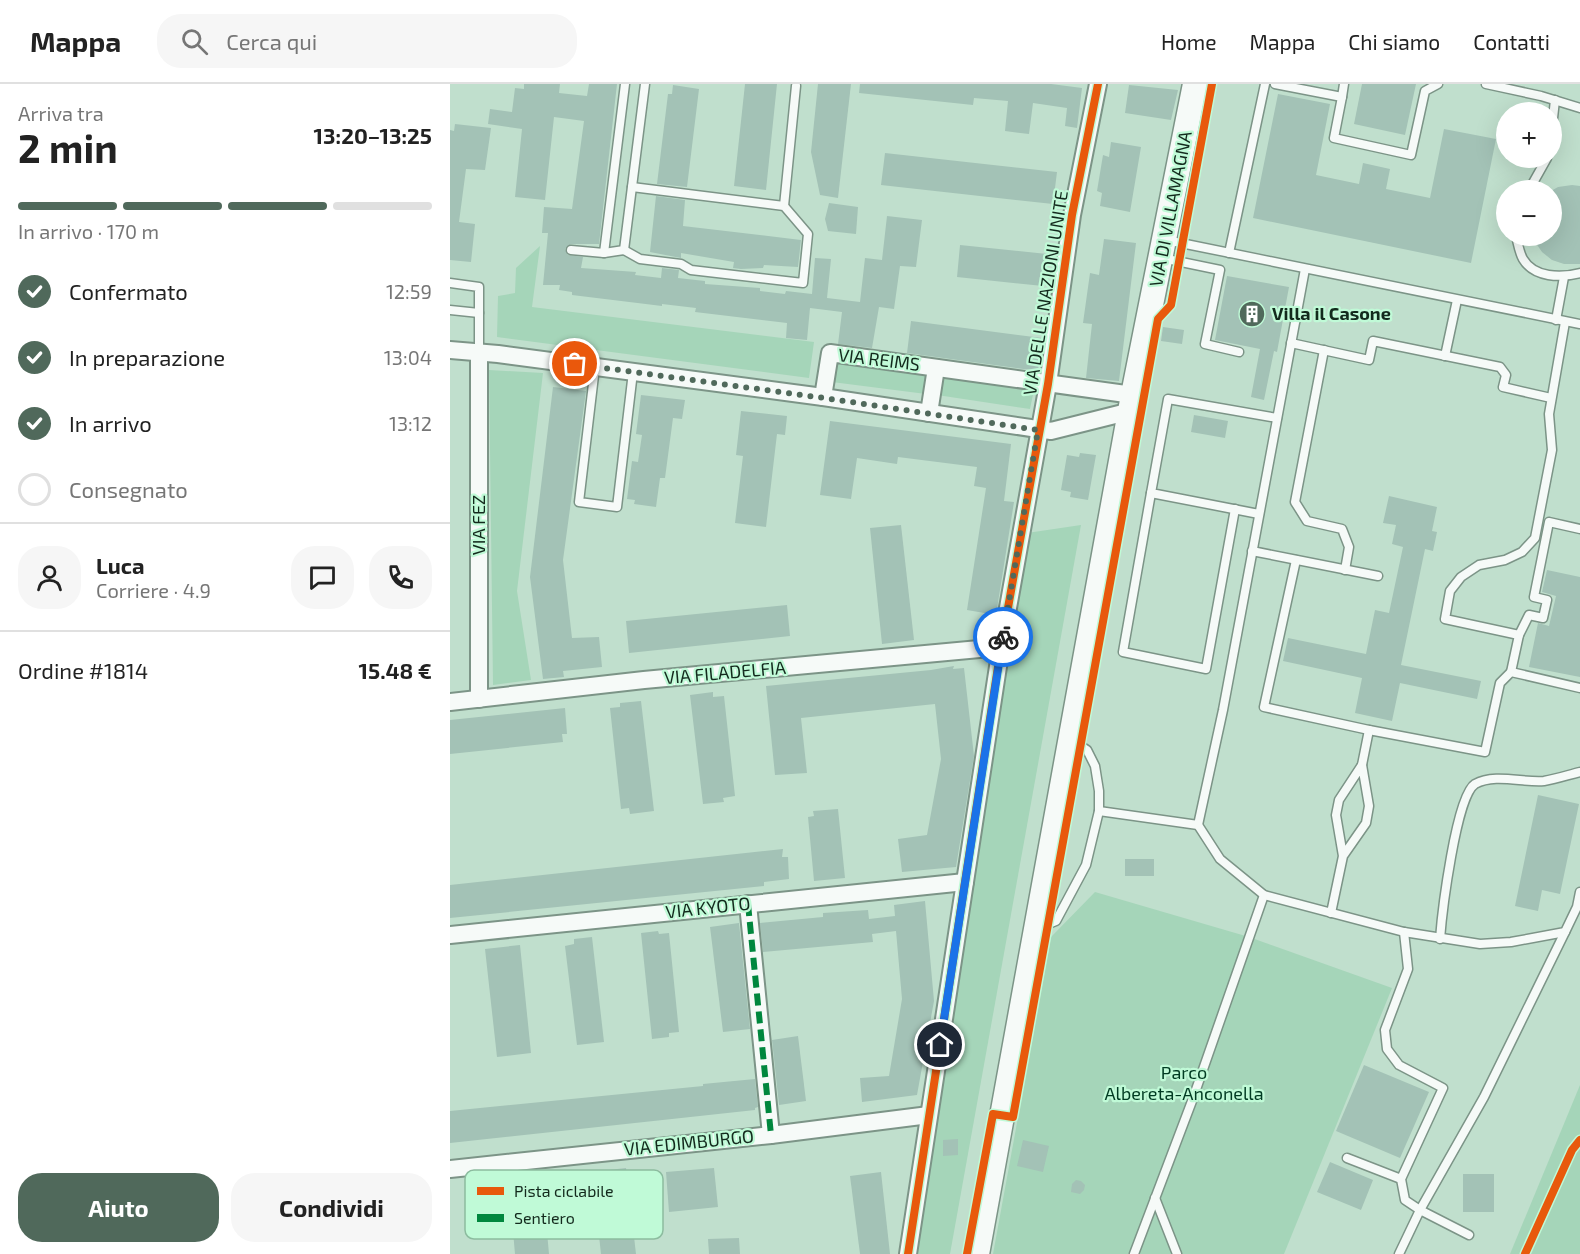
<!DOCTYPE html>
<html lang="it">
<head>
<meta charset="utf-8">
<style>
	body { margin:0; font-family:"Exo 2",sans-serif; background:#f6f6f6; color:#222; height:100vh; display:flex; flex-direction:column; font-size:22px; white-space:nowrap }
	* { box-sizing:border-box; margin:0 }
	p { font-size:20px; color:#767676 }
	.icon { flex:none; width:33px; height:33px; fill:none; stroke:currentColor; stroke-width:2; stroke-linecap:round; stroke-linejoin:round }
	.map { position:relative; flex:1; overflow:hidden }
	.drawer { display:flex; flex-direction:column; background:#fff; width:450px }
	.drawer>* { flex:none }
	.fabs { position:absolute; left:1046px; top:18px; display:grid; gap:12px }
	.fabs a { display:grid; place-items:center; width:66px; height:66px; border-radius:50%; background:#fff; box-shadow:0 6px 24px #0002; font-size:30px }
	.pin { position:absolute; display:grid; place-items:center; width:51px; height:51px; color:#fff; margin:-26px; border:3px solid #fff; border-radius:50%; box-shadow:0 2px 6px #0007 }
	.courier { position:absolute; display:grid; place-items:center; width:60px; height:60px; margin:-30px; border:4px solid #1a73e8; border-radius:50%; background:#fff; color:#222; box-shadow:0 2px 8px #0007 }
	.headline em { font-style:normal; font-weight:700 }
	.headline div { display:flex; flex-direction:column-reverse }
	.headline { display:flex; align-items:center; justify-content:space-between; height:102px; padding:0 18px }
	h1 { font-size:39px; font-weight:700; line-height:45px }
	.bar { display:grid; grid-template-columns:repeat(4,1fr); gap:9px 6px; align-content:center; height:72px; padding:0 18px }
	.bar i { height:8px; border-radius:4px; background:#e0e0e0 }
	.bar .selected { background:#50695b }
	.bar p { grid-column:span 4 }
	.line { display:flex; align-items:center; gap:15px; padding:0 18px; border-top:2px solid #e0e0e0 }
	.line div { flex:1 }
	.round { display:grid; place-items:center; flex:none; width:63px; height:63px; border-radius:24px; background:#f6f6f6 }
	ol { padding:0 18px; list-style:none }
	li { display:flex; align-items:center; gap:18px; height:66px }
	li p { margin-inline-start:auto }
	li .icon { padding:6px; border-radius:50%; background:#50695b; color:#fff; stroke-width:4 }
	li:last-child { color:#767676 }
	li i { width:33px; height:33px; border:3px solid #e0e0e0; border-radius:50% }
	.button { display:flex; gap:12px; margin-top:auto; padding:12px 18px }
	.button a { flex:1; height:69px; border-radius:24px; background:#50695b; color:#fff; font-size:24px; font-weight:700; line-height:69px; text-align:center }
	.button a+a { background:#f6f6f6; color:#222 }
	header { display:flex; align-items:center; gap:36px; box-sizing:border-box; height:84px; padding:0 30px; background:#fff; border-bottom:2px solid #e0e0e0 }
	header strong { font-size:28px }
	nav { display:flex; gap:33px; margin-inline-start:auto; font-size:21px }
	.search { width:420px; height:54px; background:#f6f6f6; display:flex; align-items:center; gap:15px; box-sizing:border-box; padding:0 21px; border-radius:24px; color:#767676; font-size:22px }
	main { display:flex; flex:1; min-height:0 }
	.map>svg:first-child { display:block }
	.green { fill:#a5d5b9 }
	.building { fill:#a3c2b6 }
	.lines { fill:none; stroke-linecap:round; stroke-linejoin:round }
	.service-casing { stroke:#7c9487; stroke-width:11 }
	.minor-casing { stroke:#7c9487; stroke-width:20 }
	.secondary-casing { stroke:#7c9487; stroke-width:27 }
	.service { stroke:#f6faf8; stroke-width:8 }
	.minor { stroke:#f6faf8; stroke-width:16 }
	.secondary { stroke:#f6faf8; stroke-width:24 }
	.quiet { stroke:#00873e; stroke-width:6; stroke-dasharray:12 6; stroke-linecap:butt }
	.cycleway-casing { stroke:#c0fad7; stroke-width:11 }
	.cycleway { stroke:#e8590c; stroke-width:8 }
	.done { stroke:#50695b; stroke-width:6; stroke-dasharray:0 10.8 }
	.route { stroke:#1a73e8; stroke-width:8 }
	.labels { text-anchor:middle; stroke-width:4.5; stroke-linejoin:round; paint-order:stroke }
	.street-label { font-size:18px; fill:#132a1d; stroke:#c0fad7 }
	.poi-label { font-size:18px; font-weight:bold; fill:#132a1d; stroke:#c0fad7; text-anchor:start }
	.park-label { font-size:18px; fill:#003b22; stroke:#c0fad7 }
	.key { fill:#c0fad7; stroke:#8cbc9f; stroke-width:1.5 }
	.key-label { font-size:16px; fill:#132a1d }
</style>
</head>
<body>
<header>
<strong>Mappa</strong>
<div class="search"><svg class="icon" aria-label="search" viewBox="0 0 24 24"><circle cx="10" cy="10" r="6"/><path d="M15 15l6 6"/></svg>Cerca qui</div>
<nav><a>Home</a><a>Mappa</a><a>Chi siamo</a><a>Contatti</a></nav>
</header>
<main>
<section class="drawer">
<div class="headline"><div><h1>2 min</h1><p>Arriva tra</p></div><em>13:20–13:25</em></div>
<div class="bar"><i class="selected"></i><i class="selected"></i><i class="selected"></i><i></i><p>In arrivo · 170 m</p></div>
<ol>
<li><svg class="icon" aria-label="check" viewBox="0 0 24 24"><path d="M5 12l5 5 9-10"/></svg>Confermato<p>12:59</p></li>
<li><svg class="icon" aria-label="check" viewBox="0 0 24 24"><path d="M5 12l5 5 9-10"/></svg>In preparazione<p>13:04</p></li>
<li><svg class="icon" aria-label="check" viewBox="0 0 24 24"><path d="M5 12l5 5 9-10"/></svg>In arrivo<p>13:12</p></li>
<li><i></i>Consegnato</li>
</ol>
<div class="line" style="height:108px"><a class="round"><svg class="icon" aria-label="person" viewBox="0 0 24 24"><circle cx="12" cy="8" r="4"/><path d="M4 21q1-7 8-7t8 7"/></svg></a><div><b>Luca</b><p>Corriere · 4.9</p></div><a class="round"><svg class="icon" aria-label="chat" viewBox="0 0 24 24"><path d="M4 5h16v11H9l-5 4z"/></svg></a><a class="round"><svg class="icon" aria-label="phone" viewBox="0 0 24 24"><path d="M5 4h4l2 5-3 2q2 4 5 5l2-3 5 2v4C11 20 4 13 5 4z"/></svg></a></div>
<div class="line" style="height:78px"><div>Ordine #1814</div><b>15.48 €</b></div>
<div class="button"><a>Aiuto</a><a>Condividi</a></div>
</section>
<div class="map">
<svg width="1130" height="1170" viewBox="0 0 1130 1170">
	<rect width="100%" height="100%" fill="#c0dfcd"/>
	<g class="green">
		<polygon points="90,162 82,223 364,258 359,294 47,253 48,212 65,209 66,184"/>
		<polygon points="385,276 478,289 476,310 382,298"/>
		<polygon points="39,286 93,289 67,507 81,596 43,601"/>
		<polygon points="491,289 585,301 580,325 487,311"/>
		<polygon points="631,441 500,1170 465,1170 577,449"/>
		<polygon points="645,808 799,853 942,904 834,1170 543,1170 601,853"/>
		<polygon points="1130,1001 1130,1170 1060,1170"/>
	</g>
	<g class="building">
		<polygon points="74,0 110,0 109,9 137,12 139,0 167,0 149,160 121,160 115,165 118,171 133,173 131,184 186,188 185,191 211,194 212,184 229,186 228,194 255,197 255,200 310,204 310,207 335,210 336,207 362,210 365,174 381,175 377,214 410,218 415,174 432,176 437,132 472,136 466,183 450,182 444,225 429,223 422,264 388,260 392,228 360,224 357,256 336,254 337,239 245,228 246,224 212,220 212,222 122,211 122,208 109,206 110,201 93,201 98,149 92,149 94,123 122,125 134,37 104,33 95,116 65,113 72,45 38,40 40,25 62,28 65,4 74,5"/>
		<polygon points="295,0 327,0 316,106 284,102"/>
		<polygon points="368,0 401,0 388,114 370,111 361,68"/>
		<polygon points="410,0 601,0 632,4 627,44 615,42 617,24 583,19 579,50 555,47 558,17 524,14 523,21 409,9"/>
		<polygon points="912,0 966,0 955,51 904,40"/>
		<polygon points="223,1 249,5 237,103 207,100 218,10 222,10"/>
		<polygon points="679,1 728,6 721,36 675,29"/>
		<polygon points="828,10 880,20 866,91 909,100 913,79 940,85 936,105 980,114 994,45 1046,55 1021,179 803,134"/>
		<polygon points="5,40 41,44 35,86 16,85 9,138 25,140 21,178 0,176 0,46 4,47"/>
		<polygon points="661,58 691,63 680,128 650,122 652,109 647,107 653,71 659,73"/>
		<polygon points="435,69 607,88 603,120 431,101"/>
		<polygon points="1122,101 1130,102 1130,180 1114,180 1102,176 1092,168 1081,152 1101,152 1101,107 1108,103"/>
		<polygon points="206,112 235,116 233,142 351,156 348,183 314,181 313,184 291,185 283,184 284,178 231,169 231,174 200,168"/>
		<polygon points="379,119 408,123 406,150 378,147 375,135"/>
		<polygon points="654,155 686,159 669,297 636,294 642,240 633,239 640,189 649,191"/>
		<polygon points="510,161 597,170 593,202 507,193"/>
		<polygon points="777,192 839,203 827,268 824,267 814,316 801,313 810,265 765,256"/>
		<polygon points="461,237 592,254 588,287 457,269"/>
		<polygon points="713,243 734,246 732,260 711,257"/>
		<polygon points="103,303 136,307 113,476 122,554 149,553 152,583 113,587 114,593 93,595 80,493"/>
		<polygon points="191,311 235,316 232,335 223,334 215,394 210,394 206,423 184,420 185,416 177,415 182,377 188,378 192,351 186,350"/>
		<polygon points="291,327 337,332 335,351 327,350 316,443 285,439 293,372 286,371"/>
		<polygon points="744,331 778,337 775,354 741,348"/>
		<polygon points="380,337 561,360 554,417 564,418 546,531 517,526 536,404 524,402 527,383 448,373 447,380 407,374 401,415 370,411"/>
		<polygon points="630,369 646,371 638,416 620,413 621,408 611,406 617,371 629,373"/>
		<polygon points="939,412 987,423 982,447 987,448 983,467 975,465 951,581 1031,597 1027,615 950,599 942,637 905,629 912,594 833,577 838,554 916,570 925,526 939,529 953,463 942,460 946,441 933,439"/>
		<polygon points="451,441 464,556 432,560 420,444"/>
		<polygon points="1097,486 1130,493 1130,593 1079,583 1088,539 1099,542 1106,512 1092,508"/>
		<polygon points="337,521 340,552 179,569 176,537"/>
		<polygon points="504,582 503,585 514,584 524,672 506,783 452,788 448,755 477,751 491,675 485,620 351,634 357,689 325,691 316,602 481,586"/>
		<polygon points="263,608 263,613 274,612 285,712 273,714 274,718 253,720 240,611"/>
		<polygon points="191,617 204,727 180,730 179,724 171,725 160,624 170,623 170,619"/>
		<polygon points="115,624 117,650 112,650 113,658 0,670 0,636"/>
		<polygon points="1088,711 1129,720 1110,810 1092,806 1088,827 1065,822"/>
		<polygon points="388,725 395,794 364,797 358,733 364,732 363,727"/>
		<polygon points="333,765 332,773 338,773 339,795 314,798 314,802 0,834 0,801"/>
		<rect x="675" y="775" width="29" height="17"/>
		<polygon points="475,817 484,917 467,1011 412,1018 410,994 439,992 452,915 446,847 422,850 423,858 313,868 310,839 373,833 373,829 418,826 419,835 445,832 444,821"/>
		<polygon points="289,839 300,945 273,948 260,843"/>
		<polygon points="208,847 209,850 219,849 229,948 219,949 219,953 202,955 191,849"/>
		<polygon points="142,853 154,958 127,961 115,862 124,860 124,855"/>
		<polygon points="70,861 81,969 47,973 35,865"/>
		<polygon points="348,952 356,1017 329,1021 322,956"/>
		<polygon points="914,981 979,1008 950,1074 886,1047"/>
		<polygon points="305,995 308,1023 305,1024 305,1026 0,1059 0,1027 253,1002 253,1000"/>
		<polygon points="508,1055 508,1071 493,1072 493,1056"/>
		<polygon points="573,1056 599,1062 593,1088 567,1082"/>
		<polygon points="880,1078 923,1096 911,1126 867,1108"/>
		<polygon points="176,1084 186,1170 151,1170 142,1088"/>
		<polygon points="264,1084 268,1123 219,1128 216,1088"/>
		<polygon points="431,1088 440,1170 410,1170 400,1092"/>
		<rect x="1013" y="1090" width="31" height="38"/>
		<polygon points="82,1094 85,1127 95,1126 99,1170 65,1170 62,1136 51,1137 47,1097"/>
		<polygon points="626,1096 631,1097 635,1101 634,1106 630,1110 621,1108 622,1100"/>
		<polygon points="289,1154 290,1170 259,1170 258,1155"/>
	</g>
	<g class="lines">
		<defs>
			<g id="service">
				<polyline points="825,0 892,13 884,54 961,71 975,7 988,0"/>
				<polyline points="1036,0 1091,12 1130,24"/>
				<polyline points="892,13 894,0"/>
				<polyline points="1101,52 1105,16"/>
				<polyline points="1079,106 1097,74"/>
				<polyline points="334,122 346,2"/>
				<path d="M1066,152C1068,159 1069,168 1073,175C1084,194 1111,194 1130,189"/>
				<polyline points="716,156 1130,240"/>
				<polyline points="121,166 154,169 175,0"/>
				<polyline points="174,166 190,175 231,180 241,186 353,199 358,150 334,122 182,103"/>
				<polyline points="154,169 174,166 195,0"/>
				<polyline points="779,169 815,0"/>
				<polyline points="712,174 770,186 755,260 789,268"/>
				<polyline points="0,199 29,203 29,268"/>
				<polyline points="0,226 29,229"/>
				<polyline points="1106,236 1114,193"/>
				<polyline points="841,259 919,276 923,257 1050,283 1056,291 1053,303 1101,314"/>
				<polyline points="874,266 845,418 857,437 892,445 899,463 895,486"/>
				<polyline points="995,272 1007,216"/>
				<polyline points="145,283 129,418 167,423 183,288"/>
				<polyline points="701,409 673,568 756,585 785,425"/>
				<polyline points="809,430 701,409 718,315 827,334"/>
				<polyline points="802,467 928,492"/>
				<polyline points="846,476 814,623 919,646"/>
				<polyline points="1069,551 995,535 1000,507 1011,493 1029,481 1055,476 1072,468 1085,454 1102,366 1099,330 1115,238"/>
				<polyline points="1061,588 1069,551 1079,531 1093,534 1097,516 1084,513 1099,438 1130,445"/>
				<polyline points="912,681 919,646 1035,668 1050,599 1061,588 1130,604"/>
				<polyline points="649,727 748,741 770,775 814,811 954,848 1030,860 1061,858 1115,848 1127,823 1130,808"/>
				<polyline points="748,741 773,626 855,185"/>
				<polyline points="881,829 893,772 886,731 889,716 912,681 919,722 916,739 893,772"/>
				<polyline points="591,843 606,837 636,781 649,727 649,707 645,682 637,666 623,657"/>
				<path d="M990,855C992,829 1006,712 1025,700C1045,689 1073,699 1094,697C1106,695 1118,691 1130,688"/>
				<polyline points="897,1074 951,1095"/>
				<polyline points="705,1114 727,1170"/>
				<polyline points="1019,1151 970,1126 1034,1013 1115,848"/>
				<polyline points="684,1170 742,1017 814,811"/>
				<polyline points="949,1170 970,1126 955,1116 951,1095 993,1004 949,981 937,965 935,946 958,885 954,848"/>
			</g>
			<g id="minor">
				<polyline points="0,266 48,270 373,313 601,347 681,327"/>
				<polyline points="29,268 29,615"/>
				<polyline points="373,313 380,269 683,311"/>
				<polyline points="479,329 486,284"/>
				<polyline points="0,618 194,596 551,563"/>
				<polyline points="298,820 321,1051"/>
				<polyline points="0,851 515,798"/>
				<polyline points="0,1085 321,1051 479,1031"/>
				<polyline points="458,1170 551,563 598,300 622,131 648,0"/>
			</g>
			<polyline id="secondary" points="527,1170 683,311 745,0"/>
		</defs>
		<use href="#service" class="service-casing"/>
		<use href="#minor" class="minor-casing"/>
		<use href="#secondary" class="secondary-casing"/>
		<use href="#service" class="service"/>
		<use href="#minor" class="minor"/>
		<use href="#secondary" class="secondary"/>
		<polyline class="quiet" points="298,820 321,1051"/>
		<defs>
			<g id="cycleway">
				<polyline points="458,1170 551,563 598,300 622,131 648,0"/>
				<polyline points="517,1170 543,1030 563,1033 708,235 721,221 762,0"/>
				<polyline points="1075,1170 1122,1066 1130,1056"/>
			</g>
		</defs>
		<use href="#cycleway" class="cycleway-casing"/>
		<use href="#cycleway" class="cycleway"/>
	</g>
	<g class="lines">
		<polyline class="done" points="125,280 374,314 588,346 553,553"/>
		<polyline class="route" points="490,961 553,553"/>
	</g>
	<defs>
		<symbol id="building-disc" viewBox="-11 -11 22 22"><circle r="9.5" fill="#50695b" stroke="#c0fad7"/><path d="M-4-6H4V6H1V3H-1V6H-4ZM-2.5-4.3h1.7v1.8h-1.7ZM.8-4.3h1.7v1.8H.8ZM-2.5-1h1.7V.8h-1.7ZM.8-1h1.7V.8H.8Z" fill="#fff"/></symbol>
	</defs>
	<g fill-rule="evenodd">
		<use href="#building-disc" x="787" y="215" width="30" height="30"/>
	</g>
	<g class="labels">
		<g class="street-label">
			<text transform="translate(721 125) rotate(-79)" y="6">VIA DI VILLAMAGNA</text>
			<text transform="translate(596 209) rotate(-81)" y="6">VIA DELLE NAZIONI UNITE</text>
			<text transform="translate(429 276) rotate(7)" y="6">VIA REIMS</text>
			<text transform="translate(29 441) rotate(-90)" y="6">VIA FEZ</text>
			<text transform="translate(275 589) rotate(-5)" y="6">VIA FILADELFIA</text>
			<text transform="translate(258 824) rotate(-6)" y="6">VIA KYOTO</text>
			<text transform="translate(239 1059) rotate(-6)" y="6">VIA EDIMBURGO</text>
		</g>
		<g class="poi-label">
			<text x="822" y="236">Villa il Casone</text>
		</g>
		<g class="park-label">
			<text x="734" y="995">Parco<tspan x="734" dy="21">Albereta-Anconella</tspan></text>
		</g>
	</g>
	<rect x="15" y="1086" width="198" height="69" rx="9" class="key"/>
	<rect x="27" y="1103" width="27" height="8" fill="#e8590c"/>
	<rect x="27" y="1130" width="27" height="8" fill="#00873e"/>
	<g class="key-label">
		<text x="64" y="1113">Pista ciclabile</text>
		<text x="64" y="1140">Sentiero</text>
	</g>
</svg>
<div class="fabs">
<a>+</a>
<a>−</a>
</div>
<div class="pin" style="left:125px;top:280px;background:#ea580c"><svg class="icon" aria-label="bag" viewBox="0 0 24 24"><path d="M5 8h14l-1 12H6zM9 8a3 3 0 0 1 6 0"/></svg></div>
<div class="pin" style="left:490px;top:961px;background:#1f2937"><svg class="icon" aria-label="home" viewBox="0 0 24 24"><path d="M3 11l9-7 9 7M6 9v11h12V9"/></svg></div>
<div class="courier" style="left:553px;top:553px"><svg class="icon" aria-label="bike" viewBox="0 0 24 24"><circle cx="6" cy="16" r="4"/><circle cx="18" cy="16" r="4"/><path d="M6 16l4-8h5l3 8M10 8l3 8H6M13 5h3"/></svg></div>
</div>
</main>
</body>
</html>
